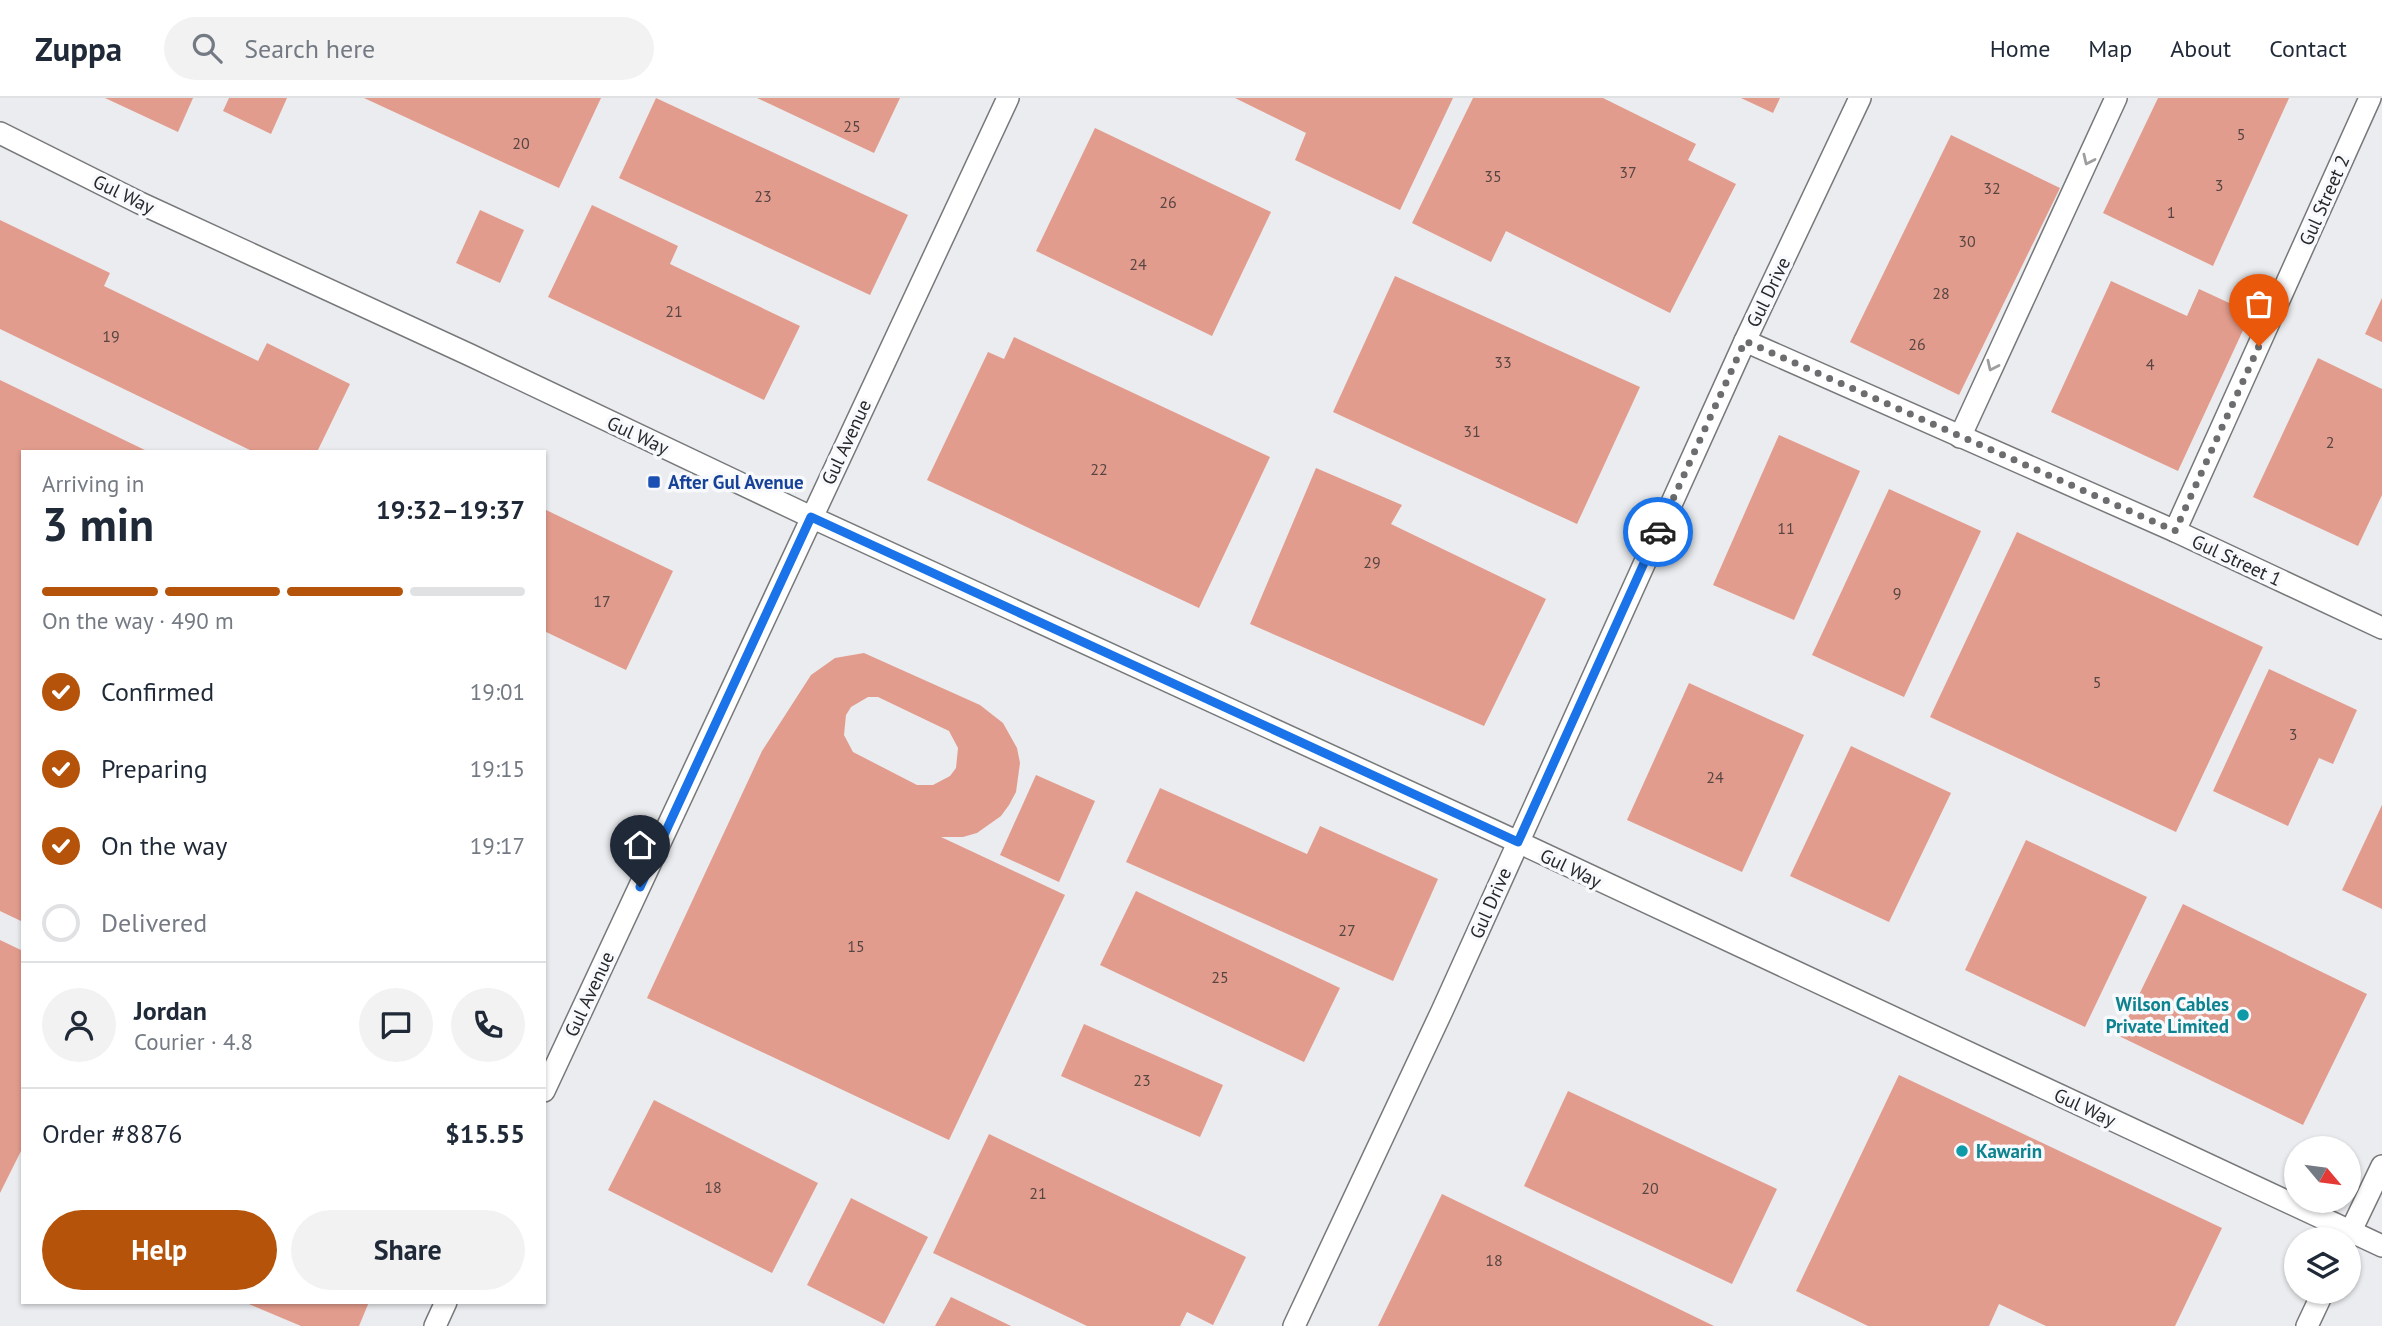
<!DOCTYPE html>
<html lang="en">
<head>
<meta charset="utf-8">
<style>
	body { margin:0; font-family:"PT Sans",sans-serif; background:#f2f2f3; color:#1f2937; height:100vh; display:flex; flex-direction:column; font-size:26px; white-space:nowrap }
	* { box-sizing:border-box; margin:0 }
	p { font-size:23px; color:#747a83 }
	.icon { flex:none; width:38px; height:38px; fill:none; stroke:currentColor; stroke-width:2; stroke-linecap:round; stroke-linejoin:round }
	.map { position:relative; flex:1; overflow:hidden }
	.sheet { position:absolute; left:21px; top:352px; width:525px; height:854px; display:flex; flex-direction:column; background:#fff; border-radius:0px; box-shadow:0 2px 5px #0004 }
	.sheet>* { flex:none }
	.needle { width:46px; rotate:119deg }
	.fabs { position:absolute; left:2284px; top:1038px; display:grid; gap:14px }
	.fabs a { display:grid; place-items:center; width:77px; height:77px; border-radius:50%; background:#fff; box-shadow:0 2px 5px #0004; font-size:35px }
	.pin { position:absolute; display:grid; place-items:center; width:60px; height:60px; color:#fff; margin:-72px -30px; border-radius:50% 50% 50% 0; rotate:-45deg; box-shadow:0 0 7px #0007 }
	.pin .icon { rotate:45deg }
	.courier { position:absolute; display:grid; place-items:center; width:70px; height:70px; margin:-35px; border:5px solid #1a73e8; border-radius:50%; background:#fff; color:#222; box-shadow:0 2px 9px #0007 }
	.headline em { font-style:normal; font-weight:800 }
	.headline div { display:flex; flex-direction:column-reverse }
	.headline { display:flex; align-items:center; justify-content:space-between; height:119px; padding:0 21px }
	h1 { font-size:46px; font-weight:800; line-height:52px }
	.bar { display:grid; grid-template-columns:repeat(4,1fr); gap:10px 7px; align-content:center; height:84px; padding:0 21px }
	.bar i { height:9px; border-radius:5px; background:#e0e1e3 }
	.bar .current { background:#b45309 }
	.bar p { grid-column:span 4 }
	.line { display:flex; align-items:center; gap:18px; padding:0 21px; border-top:2px solid #e0e1e3 }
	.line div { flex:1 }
	.round { display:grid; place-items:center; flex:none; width:74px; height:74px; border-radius:37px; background:#f2f2f3 }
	ol { padding:0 21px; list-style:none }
	li { display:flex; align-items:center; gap:21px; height:77px }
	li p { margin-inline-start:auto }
	li .icon { padding:7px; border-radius:50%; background:#b45309; color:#fff; stroke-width:4 }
	li:last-child { color:#747a83 }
	li i { width:38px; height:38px; border:4px solid #e0e1e3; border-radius:50% }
	.cta { display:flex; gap:14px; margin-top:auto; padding:14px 21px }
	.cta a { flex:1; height:80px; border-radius:42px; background:#b45309; color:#fff; font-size:28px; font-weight:800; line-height:80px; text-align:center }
	.cta a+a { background:#f2f2f3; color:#1f2937 }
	header { display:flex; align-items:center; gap:42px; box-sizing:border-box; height:98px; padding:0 35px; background:#fff; border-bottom:2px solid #e0e1e3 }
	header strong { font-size:33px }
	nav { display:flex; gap:38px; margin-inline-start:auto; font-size:24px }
	.search { width:490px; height:63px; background:#f2f2f3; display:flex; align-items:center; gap:18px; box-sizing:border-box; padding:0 24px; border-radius:38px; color:#747a83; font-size:26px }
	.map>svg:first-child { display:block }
	.building { fill:#e29c8d; fill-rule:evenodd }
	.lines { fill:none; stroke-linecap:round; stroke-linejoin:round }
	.street-casing { stroke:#76787a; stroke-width:24 }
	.street { stroke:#fff; stroke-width:21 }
	.oneway { stroke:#9e9e9f }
	.done { stroke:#6c6d6e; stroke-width:7; stroke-dasharray:0 12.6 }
	.route { stroke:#1a73e8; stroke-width:9 }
	.transit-dot { fill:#1a4fb4; stroke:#f8f9fc; stroke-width:2.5 }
	.culture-dot { fill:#0f9aa8; stroke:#f8f9fc; stroke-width:2.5 }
	.labels { text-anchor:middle; stroke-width:7; stroke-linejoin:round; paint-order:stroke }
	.number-label { font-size:16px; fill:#564542 }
	.street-label { font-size:19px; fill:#272829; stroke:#f8f9fc }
	.transit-label { font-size:19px; font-weight:bold; fill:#164399; stroke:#f8f9fc; text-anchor:start }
	.culture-label { font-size:19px; font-weight:bold; fill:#0d838f; stroke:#f8f9fc; text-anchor:end }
</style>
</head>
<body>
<header>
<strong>Zuppa</strong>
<div class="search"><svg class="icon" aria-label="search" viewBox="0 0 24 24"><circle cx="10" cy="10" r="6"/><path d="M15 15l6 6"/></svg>Search here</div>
<nav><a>Home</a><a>Map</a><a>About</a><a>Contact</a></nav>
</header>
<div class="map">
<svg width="2382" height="1228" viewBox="0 0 2382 1228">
	<rect width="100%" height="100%" fill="#ebecef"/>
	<g class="building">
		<polygon points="105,0 193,0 178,34"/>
		<polygon points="229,0 287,0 271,36 223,13"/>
		<polygon points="364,0 601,0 559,90"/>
		<polygon points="656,0 908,117 870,197 619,80"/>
		<polygon points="757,0 900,0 874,55"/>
		<polygon points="1235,0 1453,0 1400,112 1295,62 1306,35"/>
		<polygon points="1473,0 1603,0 1696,46 1688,62 1736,86 1670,215 1506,133 1491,164 1412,125"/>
		<polygon points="1741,0 1780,0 1773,15"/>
		<polygon points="2158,0 2289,0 2213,168 2103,115"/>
		<polygon points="1095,30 1271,114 1212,238 1036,153"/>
		<polygon points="1951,37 2060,90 1959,297 1850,244"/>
		<polygon points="592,107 678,148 670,166 800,228 764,302 548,199"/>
		<polygon points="480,112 524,132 500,185 456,165"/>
		<polygon points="0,122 110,175 104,188 258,263 267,245 350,286 317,354 254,354 0,231"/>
		<polygon points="1395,178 1640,289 1577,426 1333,314"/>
		<polygon points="2111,183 2187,218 2199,191 2251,215 2178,373 2051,314"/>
		<polygon points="2382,200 2382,244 2365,236"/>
		<polygon points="1014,239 1270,359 1199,510 927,382 988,254 1004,261"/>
		<polygon points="2318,260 2382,291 2382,397 2358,448 2253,399"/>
		<polygon points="0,282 149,354 23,354 23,824 0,813"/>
		<polygon points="1779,337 1860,373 1794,522 1713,487"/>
		<polygon points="1316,370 1402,407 1391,426 1546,501 1484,628 1250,526"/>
		<polygon points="1889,391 1981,433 1904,599 1812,557"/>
		<polygon points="544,411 673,473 626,572 544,533"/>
		<polygon points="2017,434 2263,549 2176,734 1930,619"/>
		<path d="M864,555L980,607L1003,625L1017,650L1020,665L1016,694L1009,707L1001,718L977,735L963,739H941L1065,797L949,1042L647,900L762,653L811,577L835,560ZM868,599H878L949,633L958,650L956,670L950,678L933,687H917L853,654L844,637L846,617L851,609Z"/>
		<polygon points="2269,571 2357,612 2333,666 2319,660 2288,728 2213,693"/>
		<polygon points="1689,585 1804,637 1742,774 1627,722"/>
		<polygon points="1851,648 1951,695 1889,824 1790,778"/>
		<polygon points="1036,677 1095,703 1059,784 1000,757"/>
		<polygon points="1160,690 1307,756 1320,728 1438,781 1393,883 1126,764"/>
		<polygon points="2382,707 2382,811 2342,792"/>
		<polygon points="2026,742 2147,799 2085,929 1965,872"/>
		<polygon points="1136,793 1340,890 1304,964 1100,867"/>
		<polygon points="2183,806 2367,896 2303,1027 2119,938"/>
		<polygon points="0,842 23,853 23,1049 0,1095"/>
		<polygon points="1084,926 1223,987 1200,1039 1061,978"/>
		<polygon points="1899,977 2222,1130 2175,1228 2046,1228 1999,1206 1989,1228 1868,1228 1796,1193"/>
		<polygon points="1568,993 1777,1091 1732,1186 1524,1088"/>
		<polygon points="654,1002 818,1085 772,1175 608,1092"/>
		<polygon points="989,1036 1246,1159 1213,1227 1187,1214 1180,1228 1087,1228 933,1155"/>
		<polygon points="1442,1096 1714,1228 1378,1228"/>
		<polygon points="851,1100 928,1139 884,1226 807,1187"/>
		<polygon points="951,1199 1011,1228 935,1228"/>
		<polygon points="244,1204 369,1204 359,1228 301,1228"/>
	</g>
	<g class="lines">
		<defs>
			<g id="street">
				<polyline points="0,35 140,105 470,257 811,419 1518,744 2382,1148"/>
				<polyline points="1745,243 2175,433 2382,530"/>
				<polyline points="1960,339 2116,0"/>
				<polyline points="2175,433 2370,0"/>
				<polyline points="544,993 1008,0"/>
				<polyline points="2347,1141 2382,1068"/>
				<polyline points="435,1228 446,1204"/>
				<polyline points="1294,1228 1442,913 1745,243 1860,0"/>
				<polyline points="2307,1228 2323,1194"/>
			</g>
		</defs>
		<use href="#street" class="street-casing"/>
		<use href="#street" class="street"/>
	</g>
	<defs><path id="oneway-chevron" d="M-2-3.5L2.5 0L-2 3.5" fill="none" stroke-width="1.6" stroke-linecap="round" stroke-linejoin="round" transform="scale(1.75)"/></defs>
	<g class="oneway">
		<use href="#oneway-chevron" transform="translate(2088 62) rotate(115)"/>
		<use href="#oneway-chevron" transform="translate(1992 268) rotate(115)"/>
	</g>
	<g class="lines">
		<polyline class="done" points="1658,434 1745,243 2175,433 2259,248"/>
		<polyline class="route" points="640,789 811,419 1518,744 1658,434"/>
	</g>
	<rect class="transit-dot" x="647" y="377" width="14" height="14" rx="3.5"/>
	<g class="culture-dot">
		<circle cx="2243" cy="917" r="7"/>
		<circle cx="1962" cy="1053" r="7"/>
	</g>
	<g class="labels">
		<g class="number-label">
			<text x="852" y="34">25</text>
			<text x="2241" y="42">5</text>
			<text x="521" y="51">20</text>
			<text x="1628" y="80">37</text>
			<text x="1493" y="84">35</text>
			<text x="2219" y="93">3</text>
			<text x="1992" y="96">32</text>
			<text x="763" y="104">23</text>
			<text x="1168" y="110">26</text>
			<text x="2171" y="120">1</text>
			<text x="1967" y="149">30</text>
			<text x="1138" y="172">24</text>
			<text x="1941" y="201">28</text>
			<text x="674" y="219">21</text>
			<text x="111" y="244">19</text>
			<text x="1917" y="252">26</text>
			<text x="1503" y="270">33</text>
			<text x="2150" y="272">4</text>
			<text x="1472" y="339">31</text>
			<text x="2330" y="350">2</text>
			<text x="1099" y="377">22</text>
			<text x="1786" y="436">11</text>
			<text x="1372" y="470">29</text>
			<text x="1897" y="501">9</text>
			<text x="602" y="509">17</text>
			<text x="2097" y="590">5</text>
			<text x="2293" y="642">3</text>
			<text x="1715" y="685">24</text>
			<text x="1347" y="838">27</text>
			<text x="856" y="854">15</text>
			<text x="1220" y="885">25</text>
			<text x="1142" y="988">23</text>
			<text x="713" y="1095">18</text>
			<text x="1650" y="1096">20</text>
			<text x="1038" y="1101">21</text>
			<text x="1494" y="1168">18</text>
		</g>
		<g class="street-label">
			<text transform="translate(124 96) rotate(26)" y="7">Gul Way</text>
			<text transform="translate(2324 102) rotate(-66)" y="7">Gul Street 2</text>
			<text transform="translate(1768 194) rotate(-64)" y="7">Gul Drive</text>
			<text transform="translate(638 337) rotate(25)" y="7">Gul Way</text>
			<text transform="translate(846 344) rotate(-65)" y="7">Gul Avenue</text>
			<text transform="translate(2237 462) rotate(25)" y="7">Gul Street 1</text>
			<text transform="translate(1571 770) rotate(26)" y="7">Gul Way</text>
			<text transform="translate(1490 805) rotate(-66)" y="7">Gul Drive</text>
			<text transform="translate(589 896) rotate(-65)" y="7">Gul Avenue</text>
			<text transform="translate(2085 1009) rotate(25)" y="7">Gul Way</text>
		</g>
		<g class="transit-label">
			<text x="668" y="391">After Gul Avenue</text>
		</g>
		<g class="culture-label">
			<text x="2229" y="913">Wilson Cables<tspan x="2229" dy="22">Private Limited</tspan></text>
			<text x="1976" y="1060" text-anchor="start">Kawarin</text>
		</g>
	</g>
</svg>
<div class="fabs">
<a><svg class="needle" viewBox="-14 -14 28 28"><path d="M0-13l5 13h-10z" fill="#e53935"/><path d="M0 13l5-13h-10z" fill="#747a83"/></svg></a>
<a><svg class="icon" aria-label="layers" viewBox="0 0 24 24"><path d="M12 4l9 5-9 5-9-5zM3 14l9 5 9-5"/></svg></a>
</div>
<div class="pin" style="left:2259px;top:248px;background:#ea580c"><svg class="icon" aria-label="bag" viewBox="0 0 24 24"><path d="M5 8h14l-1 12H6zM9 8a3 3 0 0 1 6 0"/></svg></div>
<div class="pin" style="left:640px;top:789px;background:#1f2937"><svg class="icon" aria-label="home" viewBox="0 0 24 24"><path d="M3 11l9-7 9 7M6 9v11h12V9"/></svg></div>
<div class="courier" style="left:1658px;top:434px"><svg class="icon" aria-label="car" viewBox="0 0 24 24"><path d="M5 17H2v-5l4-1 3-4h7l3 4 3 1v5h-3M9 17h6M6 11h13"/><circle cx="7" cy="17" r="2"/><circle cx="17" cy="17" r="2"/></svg></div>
<section class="sheet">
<div class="headline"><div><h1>3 min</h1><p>Arriving in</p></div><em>19:32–19:37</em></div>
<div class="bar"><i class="current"></i><i class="current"></i><i class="current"></i><i></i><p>On the way · 490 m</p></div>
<ol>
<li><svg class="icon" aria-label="check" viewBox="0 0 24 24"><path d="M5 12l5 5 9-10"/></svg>Confirmed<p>19:01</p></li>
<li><svg class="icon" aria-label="check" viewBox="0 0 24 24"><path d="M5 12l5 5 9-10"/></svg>Preparing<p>19:15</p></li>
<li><svg class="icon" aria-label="check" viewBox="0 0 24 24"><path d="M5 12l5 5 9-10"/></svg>On the way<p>19:17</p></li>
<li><i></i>Delivered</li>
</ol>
<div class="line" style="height:126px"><a class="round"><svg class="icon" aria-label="person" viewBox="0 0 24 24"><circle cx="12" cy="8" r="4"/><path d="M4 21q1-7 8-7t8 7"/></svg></a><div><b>Jordan</b><p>Courier · 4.8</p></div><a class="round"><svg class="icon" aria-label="chat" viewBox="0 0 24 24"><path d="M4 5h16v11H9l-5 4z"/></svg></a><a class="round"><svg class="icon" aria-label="phone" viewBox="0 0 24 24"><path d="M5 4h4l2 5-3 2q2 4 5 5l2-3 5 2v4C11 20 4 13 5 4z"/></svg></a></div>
<div class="line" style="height:91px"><div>Order #8876</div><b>$15.55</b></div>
<div class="cta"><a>Help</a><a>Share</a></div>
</section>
</div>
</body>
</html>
